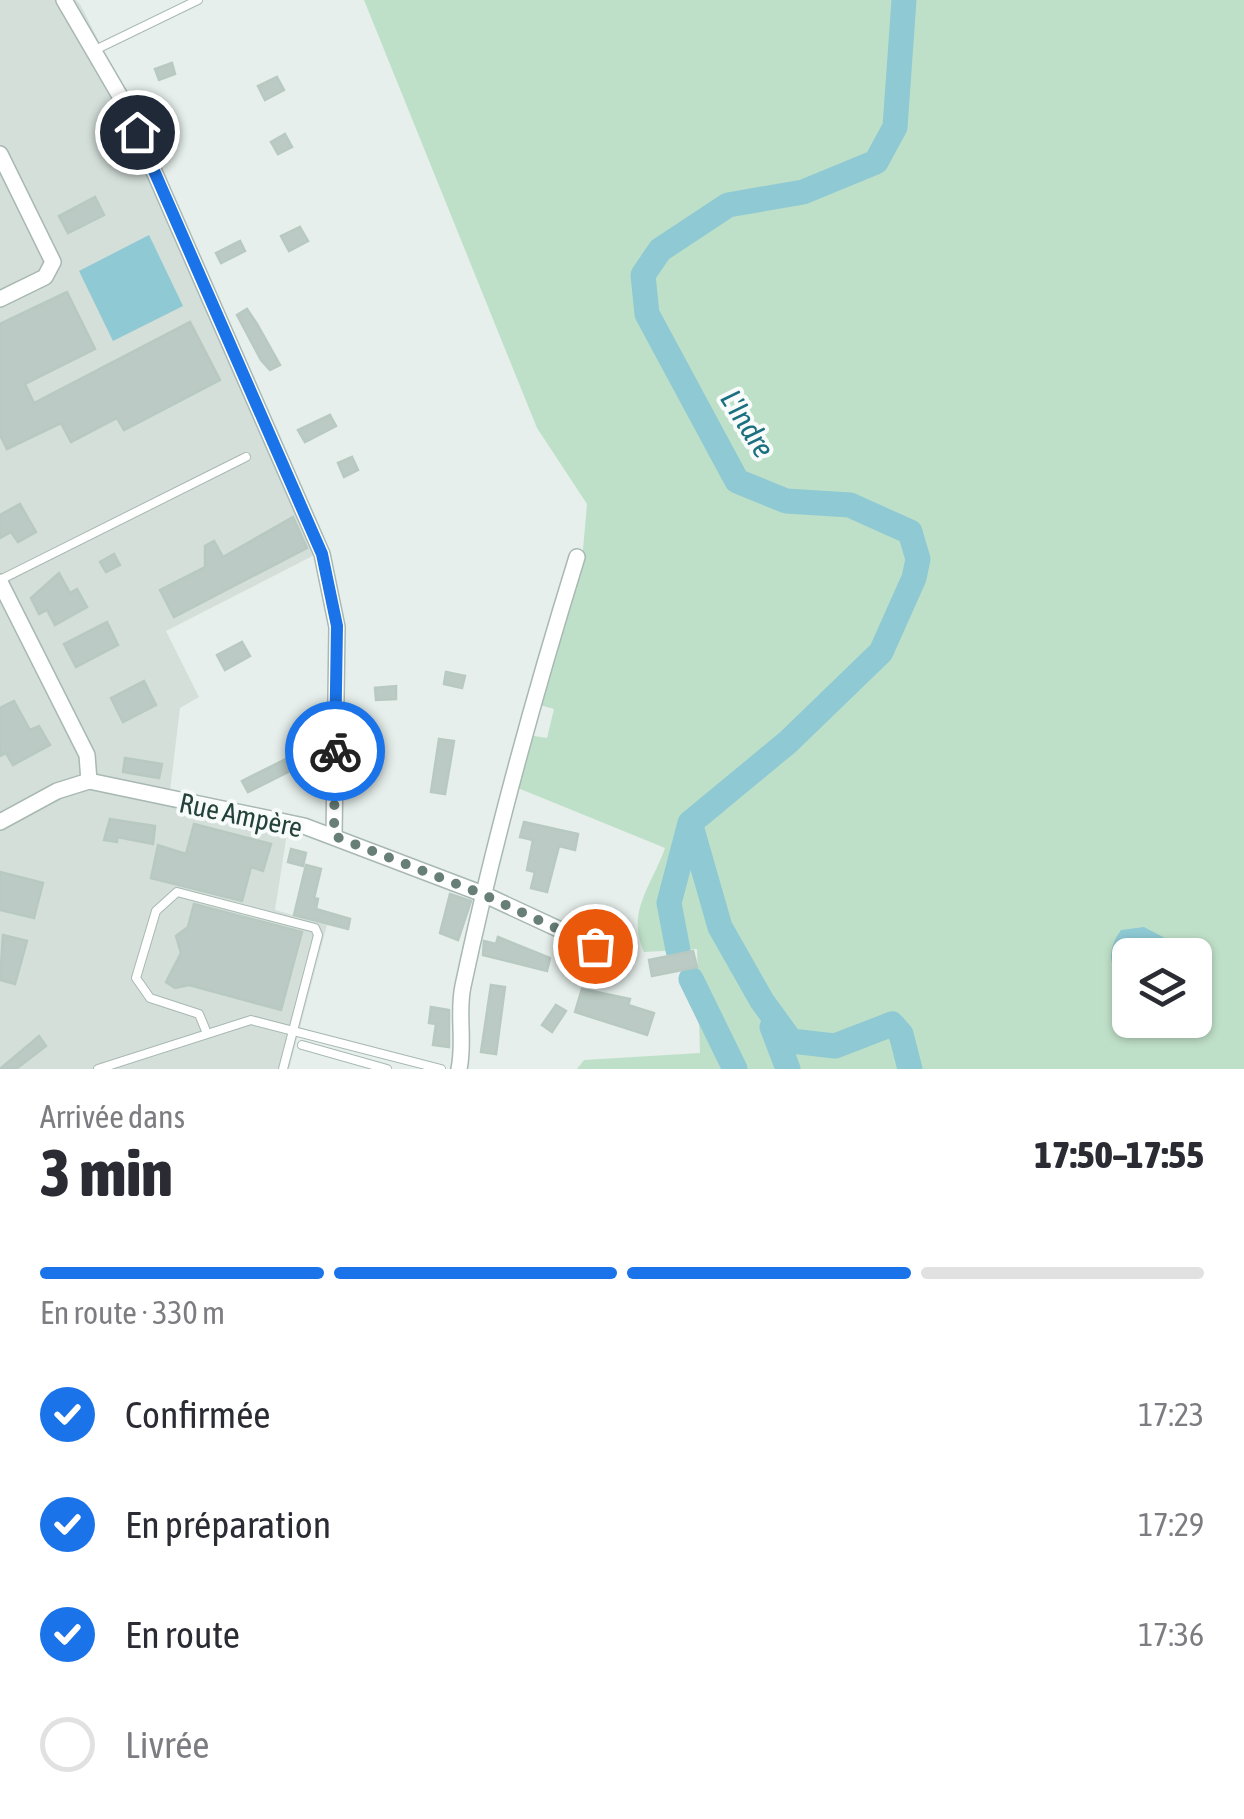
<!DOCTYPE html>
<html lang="fr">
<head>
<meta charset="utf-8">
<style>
	body { margin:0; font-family:"Asap Condensed",sans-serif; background:#f7f7f7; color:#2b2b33; height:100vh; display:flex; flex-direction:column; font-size:38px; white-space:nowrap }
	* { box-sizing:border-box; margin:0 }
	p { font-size:32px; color:#7c7c81 }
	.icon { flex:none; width:55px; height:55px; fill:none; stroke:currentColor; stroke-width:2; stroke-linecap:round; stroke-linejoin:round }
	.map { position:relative; height:1069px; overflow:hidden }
	.panel { display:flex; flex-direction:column; background:#fff; flex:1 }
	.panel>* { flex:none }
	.controls { position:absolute; left:1112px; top:938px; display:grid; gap:20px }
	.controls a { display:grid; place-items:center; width:100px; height:100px; border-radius:15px; background:#fff; box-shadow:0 2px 8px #0004; font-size:50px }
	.pin { position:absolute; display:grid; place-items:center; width:85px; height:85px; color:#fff; margin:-42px; border:5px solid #fff; border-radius:50%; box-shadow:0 2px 10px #0007 }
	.courier { position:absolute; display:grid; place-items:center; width:100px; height:100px; margin:-50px; border:8px solid #1a73e8; border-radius:50%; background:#fff; color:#222; box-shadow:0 2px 12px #0007 }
	.summary em { font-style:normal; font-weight:800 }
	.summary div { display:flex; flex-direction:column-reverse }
	.summary { display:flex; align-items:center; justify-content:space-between; height:170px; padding:0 40px }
	h1 { font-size:65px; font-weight:800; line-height:75px }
	.bar { display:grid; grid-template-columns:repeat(4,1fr); gap:15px 10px; align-content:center; height:120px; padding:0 40px }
	.bar i { height:12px; border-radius:8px; background:#e1e1e2 }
	.bar .active { background:#1a73e8 }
	.bar p { grid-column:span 4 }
	ol { padding:0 40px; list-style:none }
	li { display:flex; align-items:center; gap:30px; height:110px }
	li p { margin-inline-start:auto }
	li .icon { padding:10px; border-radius:50%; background:#1a73e8; color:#fff; stroke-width:4 }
	li:last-child { color:#7c7c81 }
	li i { width:55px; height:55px; border:5px solid #e1e1e2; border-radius:50% }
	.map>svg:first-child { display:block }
	.built { fill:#d4dfda }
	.green { fill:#bfe0c8; fill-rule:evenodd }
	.water { fill:#8ec9d4 }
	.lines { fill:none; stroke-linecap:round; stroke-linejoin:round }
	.river { stroke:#8ec9d4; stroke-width:25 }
	.building { fill:#bbcac4; stroke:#b8c9c2; stroke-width:2.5 }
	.lane-casing { stroke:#a8b8b2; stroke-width:10 }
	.street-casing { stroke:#a8b8b2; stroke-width:18 }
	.lane { stroke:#fff; stroke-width:8 }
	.street { stroke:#fff; stroke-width:15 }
	.done { stroke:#687f78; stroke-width:10; stroke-dasharray:0 18 }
	.route { stroke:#1a73e8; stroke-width:12 }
	.labels { text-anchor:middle; stroke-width:8; stroke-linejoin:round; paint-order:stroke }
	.street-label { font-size:28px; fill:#24423a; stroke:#f7fbf9 }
	.water-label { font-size:30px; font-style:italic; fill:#1c6f80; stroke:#f7fbf9 }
</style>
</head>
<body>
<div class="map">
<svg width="1244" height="1069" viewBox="0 0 1244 1069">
	<rect width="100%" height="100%" fill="#e6efeb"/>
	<polygon class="built" points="0,0 76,0 80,4 140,123 328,548 166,631 199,697 180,708 170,791 290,814 275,910 327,925 289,1069 0,1069"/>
	<path class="green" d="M364,0H1244V1069H577L584,1060L700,1053L697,949L644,952C626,912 651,887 665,848L513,786L528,735L547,738L554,709L536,704L582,561L587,504L537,428ZM1130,955H1195V1020H1130Z"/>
	<g class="water">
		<polygon points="149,235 183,306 113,341 79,271"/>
		<path d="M1144,927L1165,938L1174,955H1130V983C1107,970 1106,951 1121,930Z"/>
	</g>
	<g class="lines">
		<g class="river">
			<polyline points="691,826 720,927 762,1001 791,1041 835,1046 892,1024 901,1034 910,1069"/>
			<polyline points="678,950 669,903 690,823 788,742 881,652 914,578 918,559 910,532 850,505 786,501 737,481 647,314 643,275 660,250 728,205 803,192 876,162 895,127 904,0"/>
			<polyline points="691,979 735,1069"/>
			<polyline points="772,1027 788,1069"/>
		</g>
	</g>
	<g class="building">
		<polygon points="172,63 175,74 159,80 155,69"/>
		<polygon points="277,77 284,90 265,100 258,86"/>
		<polygon points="285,134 292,147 278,154 271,142"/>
		<polygon points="95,197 104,215 68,233 59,216"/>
		<polygon points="300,227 308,241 289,251 281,236"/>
		<polygon points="240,241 245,251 221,263 216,253"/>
		<polygon points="67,292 95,349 25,384 34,403 190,322 220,380 124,430 117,418 71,442 61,423 7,449 0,435 0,324"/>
		<polygon points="247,309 257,324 280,365 270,370 261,360 237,315"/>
		<polygon points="330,415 336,426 305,442 298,430"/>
		<polygon points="352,457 358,470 344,477 338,463"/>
		<polygon points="20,504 36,532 18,542 11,532 0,538 0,515"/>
		<polygon points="293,517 307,548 174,617 160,590 205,567 205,546 214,541 223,557"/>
		<polygon points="114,554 120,565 106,572 100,562"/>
		<polygon points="59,573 70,593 77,589 87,607 55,625 47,610 39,614 31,598"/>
		<polygon points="107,622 118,645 76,667 64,644"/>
		<polygon points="242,642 250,656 225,670 217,655"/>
		<polygon points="446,672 465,676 462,688 444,684"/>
		<polygon points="144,681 156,705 123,722 111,698"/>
		<polygon points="396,686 396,699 376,700 375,688"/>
		<polygon points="14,701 30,730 39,726 50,745 13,765 6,753 0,756 0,708"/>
		<polygon points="439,739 454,741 445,794 431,792"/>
		<polygon points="310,747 316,758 248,792 242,781"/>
		<polygon points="125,758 162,764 159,778 123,772"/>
		<polygon points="110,819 155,826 153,844 117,837 117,842 104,840"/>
		<polygon points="524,822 578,834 575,850 559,846 547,892 531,888 535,872 527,870 533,840 520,837"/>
		<polygon points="194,824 271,844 263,871 251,867 242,901 151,878 158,845 186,854"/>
		<polygon points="291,849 306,853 303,866 288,862"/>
		<polygon points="306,865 321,869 314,898 318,899 316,909 350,919 348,929 294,915"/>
		<polygon points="0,872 43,883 34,918 0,910"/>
		<polygon points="450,894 471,901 458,940 440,933"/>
		<polygon points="194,904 302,932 281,1010 189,985 175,988 166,982 181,953 176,936 188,927"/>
		<polygon points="3,935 27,941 15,984 0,980"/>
		<polygon points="498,937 550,958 547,971 483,955 484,941 496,944"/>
		<polygon points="615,950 635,953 632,966 613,963"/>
		<polygon points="693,951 697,967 652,976 649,960"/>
		<polygon points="491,985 505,987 496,1054 481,1052"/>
		<polygon points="582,989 630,999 628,1005 654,1013 647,1035 575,1012"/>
		<polygon points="556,1005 566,1011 552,1032 542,1025"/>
		<polygon points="431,1007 449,1010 449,1047 433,1045 436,1024 429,1023"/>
		<polygon points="39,1036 46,1046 16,1069 0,1069"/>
	</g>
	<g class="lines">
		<defs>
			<g id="lane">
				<polyline points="95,50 198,0"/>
				<polyline points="0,580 246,457"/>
				<polyline points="206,1031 199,1014 150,998 136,978 156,911 177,892 315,928 318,935 283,1069"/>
				<polyline points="302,1045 387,1069"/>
				<polyline points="98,1069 251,1020 441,1069"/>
			</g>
			<g id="street">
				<polyline points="64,0 124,103 322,554 337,627 334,836"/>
				<polyline points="0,154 53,262 45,277 0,299"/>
				<polyline points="0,582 87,755 89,781"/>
				<polyline points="0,822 57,791 89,781 304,826 483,894 595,946"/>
				<path d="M459,1069C465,1041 457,1013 463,986C494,840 533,699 577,557"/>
			</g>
		</defs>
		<use href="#lane" class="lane-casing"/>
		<use href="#street" class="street-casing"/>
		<use href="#lane" class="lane"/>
		<use href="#street" class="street"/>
	</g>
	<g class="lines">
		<polyline class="done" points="335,751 334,836 482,894 595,946"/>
		<polyline class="route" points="137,132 322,554 337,626 335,751"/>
	</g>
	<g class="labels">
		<g class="street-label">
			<text transform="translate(241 815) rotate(12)" y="10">Rue Ampère</text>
		</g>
		<g class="water-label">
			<text transform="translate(747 424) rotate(58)" y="10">L'Indre</text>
		</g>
	</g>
</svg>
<div class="controls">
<a><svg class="icon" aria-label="layers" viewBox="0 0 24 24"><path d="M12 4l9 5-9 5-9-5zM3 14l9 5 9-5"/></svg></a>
</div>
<div class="pin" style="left:595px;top:946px;background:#ea580c"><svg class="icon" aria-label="bag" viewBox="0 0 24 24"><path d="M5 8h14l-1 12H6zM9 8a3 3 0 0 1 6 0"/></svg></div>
<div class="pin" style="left:137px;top:132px;background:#1f2937"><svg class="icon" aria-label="home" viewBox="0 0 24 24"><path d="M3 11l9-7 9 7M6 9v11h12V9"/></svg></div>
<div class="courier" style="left:335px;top:751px"><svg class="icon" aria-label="bike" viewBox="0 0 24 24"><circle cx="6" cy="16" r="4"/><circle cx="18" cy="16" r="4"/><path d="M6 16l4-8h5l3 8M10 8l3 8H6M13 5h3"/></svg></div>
</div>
<section class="panel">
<div class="summary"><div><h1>3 min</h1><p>Arrivée dans</p></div><em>17:50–17:55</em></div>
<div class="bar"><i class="active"></i><i class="active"></i><i class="active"></i><i></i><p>En route · 330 m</p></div>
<ol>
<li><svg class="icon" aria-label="check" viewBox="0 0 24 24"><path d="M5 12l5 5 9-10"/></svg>Confirmée<p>17:23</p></li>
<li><svg class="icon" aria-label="check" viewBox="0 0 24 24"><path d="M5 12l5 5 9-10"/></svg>En préparation<p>17:29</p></li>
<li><svg class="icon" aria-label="check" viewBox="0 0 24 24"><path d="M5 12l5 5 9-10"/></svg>En route<p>17:36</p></li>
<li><i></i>Livrée</li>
</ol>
</section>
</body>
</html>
